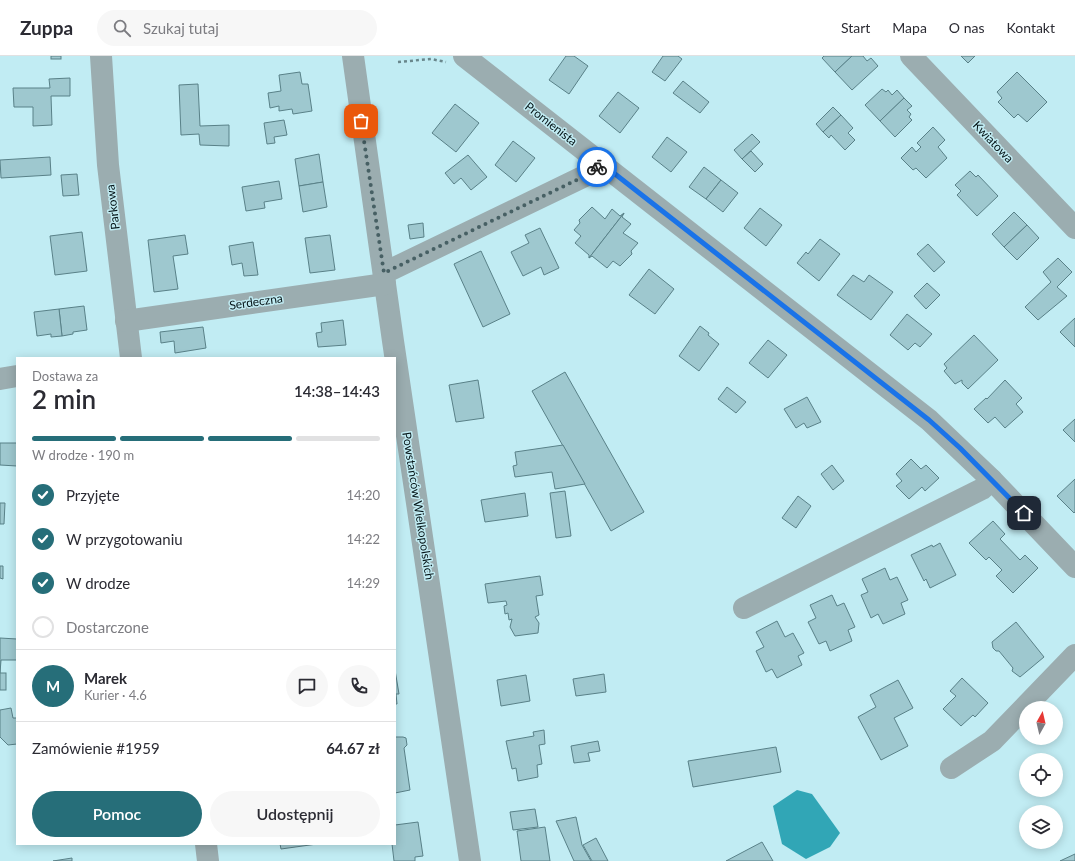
<!DOCTYPE html>
<html lang="pl">
<head>
<meta charset="utf-8">
<style>
	body { margin:0; font-family:Lato,sans-serif; background:#f7f7f7; color:#2b2b33; height:100vh; display:flex; flex-direction:column; font-size:15px; white-space:nowrap }
	* { box-sizing:border-box; margin:0 }
	p { font-size:13px; color:#7c7c81 }
	.icon { flex:none; width:22px; height:22px; fill:none; stroke:currentColor; stroke-width:2; stroke-linecap:round; stroke-linejoin:round }
	.map { position:relative; flex:1; overflow:hidden }
	.drawer { position:absolute; left:16px; top:301px; width:380px; height:488px; display:flex; flex-direction:column; background:#fff; border-radius:0px; box-shadow:0 2px 10px #0003 }
	.drawer>* { flex:none }
	.needle { width:26px; rotate:8deg }
	.fabs { position:absolute; left:1019px; top:645px; display:grid; gap:8px }
	.fabs a { display:grid; place-items:center; width:44px; height:44px; border-radius:50%; background:#fff; box-shadow:0 2px 10px #0003; font-size:20px }
	.pin { position:absolute; display:grid; place-items:center; width:34px; height:34px; color:#fff; margin:-17px; border-radius:8px; box-shadow:0 2px 6px #0006 }
	.courier { position:absolute; display:grid; place-items:center; width:40px; height:40px; margin:-20px; border:3px solid #1a73e8; border-radius:50%; background:#fff; color:#222; box-shadow:0 1px 5px #0007 }
	.head em { font-style:normal; font-weight:600 }
	.head div { display:flex; flex-direction:column-reverse }
	.head { display:flex; align-items:center; justify-content:space-between; height:68px; padding:0 16px }
	h1 { font-size:26px; font-weight:600; line-height:30px }
	.bar { display:grid; grid-template-columns:repeat(4,1fr); gap:6px 4px; align-content:center; height:48px; padding:0 16px }
	.bar i { height:5px; border-radius:3px; background:#e1e1e2 }
	.bar .active { background:#266e79 }
	.bar p { grid-column:span 4 }
	.line { display:flex; align-items:center; gap:10px; padding:0 16px; border-top:1px solid #e1e1e2 }
	.line div { flex:1 }
	.round { display:grid; place-items:center; flex:none; width:42px; height:42px; border-radius:21px; background:#f7f7f7 }
	ol { padding:0 16px; list-style:none }
	li { display:flex; align-items:center; gap:12px; height:44px }
	li p { margin-inline-start:auto }
	li .icon { padding:4px; border-radius:50%; background:#266e79; color:#fff; stroke-width:4 }
	li:last-child { color:#7c7c81 }
	li i { width:22px; height:22px; border:2px solid #e1e1e2; border-radius:50% }
	.action { display:flex; gap:8px; margin-top:auto; padding:8px 16px }
	.action a { flex:1; height:46px; border-radius:24px; background:#266e79; color:#fff; font-size:16px; font-weight:600; line-height:46px; text-align:center }
	.action a+a { background:#f7f7f7; color:#2b2b33 }
	header { display:flex; align-items:center; gap:24px; box-sizing:border-box; height:56px; padding:0 20px; background:#fff; border-bottom:1px solid #e1e1e2 }
	header strong { font-size:19px }
	nav { display:flex; gap:22px; margin-inline-start:auto; font-size:14px }
	.search { width:280px; height:36px; background:#f7f7f7; display:flex; align-items:center; gap:10px; box-sizing:border-box; padding:0 14px; border-radius:22px; color:#7c7c81; font-size:15px }
	.map>svg:first-child { display:block }
	.water { fill:#31a6b6 }
	.building { fill:#9ec8cf; stroke:#598188 }
	.lines { fill:none; stroke-linecap:round; stroke-linejoin:round }
	.path { stroke:#69878c; stroke-width:2.5; stroke-dasharray:3 3; stroke-linecap:butt }
	.minor { stroke:#9badb0; stroke-width:22 }
	.done { stroke:#476064; stroke-width:4; stroke-dasharray:0 7.2 }
	.route { stroke:#1a73e8; stroke-width:5 }
	.labels { text-anchor:middle; stroke-width:3; stroke-linejoin:round; paint-order:stroke }
	.street-label { font-size:12px; fill:#051417; stroke:#c1ecf3 }
</style>
</head>
<body>
<header>
<strong>Zuppa</strong>
<div class="search"><svg class="icon" aria-label="search" viewBox="0 0 24 24"><circle cx="10" cy="10" r="6"/><path d="M15 15l6 6"/></svg>Szukaj tutaj</div>
<nav><a>Start</a><a>Mapa</a><a>O nas</a><a>Kontakt</a></nav>
</header>
<div class="map">
<svg width="1075" height="805" viewBox="0 0 1075 805">
	<rect width="100%" height="100%" fill="#c1ecf3"/>
	<polygon class="water" points="797,734 812,738 840,777 830,791 806,803 782,788 773,750"/>
	<g class="building">
		<rect x="51" y="0" width="10" height="3"/>
		<polygon points="566,0 574,0 588,10 569,38 549,24"/>
		<polygon points="663,0 678,0 682,3 665,25 652,16"/>
		<polygon points="824,0 852,0 835,16 822,2"/>
		<polygon points="852,0 863,0 867,5 871,2 878,10 852,34 835,16"/>
		<polygon points="961,0 975,0 968,7"/>
		<polygon points="300,16 302,28 308,28 312,55 293,58 292,53 279,55 279,50 270,52 268,37 281,35 279,19"/>
		<polygon points="1017,16 1047,46 1027,66 1018,58 1014,62 998,46 1002,42 997,36"/>
		<polygon points="70,22 70,40 51,40 52,69 33,70 33,51 14,51 13,32 50,32 49,23"/>
		<polygon points="683,25 709,46 700,57 673,37"/>
		<polygon points="198,28 200,70 229,69 229,90 200,89 199,78 181,79 179,29"/>
		<polygon points="882,33 886,36 888,34 892,39 897,34 904,42 880,65 865,49"/>
		<polygon points="618,36 639,52 620,77 599,60"/>
		<polygon points="904,42 912,50 907,54 911,58 909,61 912,64 895,81 880,65"/>
		<polygon points="455,48 479,67 456,96 432,77"/>
		<polygon points="833,51 841,59 823,76 816,68"/>
		<polygon points="841,59 853,72 848,77 855,84 845,94 831,79 829,82 823,76"/>
		<polygon points="284,64 287,79 274,81 275,87 267,88 264,67"/>
		<polygon points="933,71 945,84 938,91 947,102 926,122 916,112 913,114 901,102 912,91 916,96 921,91 917,87"/>
		<polygon points="752,78 760,86 742,103 734,94"/>
		<polygon points="667,81 687,96 671,116 652,101"/>
		<polygon points="513,85 535,102 516,126 495,109"/>
		<polygon points="751,95 763,108 755,116 742,103"/>
		<polygon points="319,98 323,126 299,130 295,103"/>
		<polygon points="468,99 487,121 471,134 461,122 454,128 445,117"/>
		<polygon points="50,101 51,119 1,122 0,104"/>
		<polygon points="704,111 721,124 706,143 689,131"/>
		<polygon points="970,115 976,121 978,119 998,140 977,160 957,139 961,135 955,129"/>
		<polygon points="77,118 79,139 63,140 61,119"/>
		<polygon points="721,124 738,137 723,156 706,143"/>
		<polygon points="279,125 282,143 264,146 265,152 246,155 242,131"/>
		<polygon points="323,126 327,151 303,156 299,130"/>
		<polygon points="592,151 605,163 612,153 620,160 624,157 589,202 589,199 575,187 581,180 574,174 580,167 579,164"/>
		<polygon points="760,152 782,169 766,190 744,172"/>
		<polygon points="1014,156 1027,169 1004,191 992,178"/>
		<polygon points="624,157 622,161 631,168 623,177 638,187 631,195 632,198 620,210 613,205 607,212 592,200 589,202"/>
		<polygon points="423,167 424,181 410,183 408,169"/>
		<polygon points="1027,169 1039,182 1017,204 1004,191"/>
		<polygon points="540,172 559,212 544,219 541,211 523,220 511,196 529,187 525,179"/>
		<polygon points="82,176 87,215 55,219 50,180"/>
		<polygon points="185,179 188,198 173,200 178,233 154,236 148,184"/>
		<polygon points="330,179 335,214 310,217 305,182"/>
		<polygon points="820,183 840,198 819,225 797,207 806,196 808,198"/>
		<polygon points="253,186 258,219 244,220 242,207 232,209 229,190"/>
		<polygon points="928,188 945,206 934,216 917,198"/>
		<polygon points="481,195 510,258 483,271 454,208"/>
		<polygon points="1058,202 1072,216 1057,231 1067,240 1038,264 1025,251 1051,226 1043,216"/>
		<polygon points="649,213 674,233 655,258 629,239"/>
		<polygon points="853,219 864,226 869,219 893,236 871,264 837,239"/>
		<polygon points="927,227 940,239 926,253 914,240"/>
		<polygon points="84,250 87,274 73,276 73,278 62,280 59,253"/>
		<polygon points="59,253 62,280 51,281 51,278 37,280 34,256"/>
		<polygon points="907,258 932,278 920,291 915,287 908,294 890,279"/>
		<polygon points="1075,262 1075,291 1060,276"/>
		<polygon points="343,264 346,289 318,291 316,277 322,276 321,267"/>
		<polygon points="700,270 709,277 708,279 719,288 699,315 679,300"/>
		<polygon points="203,271 206,292 175,297 174,285 161,287 160,276"/>
		<polygon points="974,279 998,304 968,333 962,327 962,324 955,328 944,315 947,312 944,308"/>
		<polygon points="768,284 787,299 768,322 749,307"/>
		<polygon points="565,316 644,456 611,475 532,335"/>
		<polygon points="478,324 484,362 456,366 449,329"/>
		<polygon points="1005,324 1022,342 1016,348 1023,356 1005,372 995,361 988,367 974,353 986,342 987,343"/>
		<polygon points="727,331 746,346 736,357 718,343"/>
		<polygon points="807,341 821,366 807,372 804,367 796,372 784,353"/>
		<polygon points="1075,363 1075,386 1063,374"/>
		<polygon points="0,387 17,387 17,410 0,409"/>
		<polygon points="563,389 585,428 555,433 552,416 515,421 513,410 517,409 515,396"/>
		<polygon points="911,403 921,413 926,409 939,422 925,435 922,431 909,443 896,430 902,425 896,418"/>
		<polygon points="832,409 844,425 833,434 821,418"/>
		<polygon points="1075,423 1075,456 1074,457 1057,440"/>
		<polygon points="565,435 571,480 556,482 550,437"/>
		<polygon points="525,437 528,460 485,466 481,444"/>
		<polygon points="798,440 811,450 796,472 782,462"/>
		<polygon points="0,447 5,447 4,468 0,468"/>
		<polygon points="993,465 1005,478 1000,483 1020,504 1025,499 1038,512 1013,537 996,520 1002,514 989,501 986,504 969,487"/>
		<polygon points="940,487 956,519 930,532 926,523 924,525 911,499 932,489 933,491"/>
		<polygon points="0,510 3,510 3,523 0,522"/>
		<polygon points="885,512 890,524 897,521 908,544 901,547 905,558 883,568 878,558 871,562 861,539 868,536 862,523"/>
		<polygon points="540,520 543,539 536,540 539,559 535,561 539,567 538,577 515,580 510,571 512,563 509,564 508,557 505,558 504,550 507,549 506,545 488,547 485,528"/>
		<polygon points="832,539 837,550 844,547 855,571 848,574 852,585 830,595 826,585 819,588 808,566 816,562 810,549"/>
		<polygon points="777,565 785,581 793,577 804,597 798,600 802,609 777,622 772,613 766,616 756,595 764,591 756,576"/>
		<polygon points="1016,566 1044,601 1020,621 1012,615 1013,612 999,595 996,595 993,592 992,586"/>
		<polygon points="0,582 17,583 17,604 1,604 0,617"/>
		<polygon points="395,614 399,638 396,638 397,648 395,648"/>
		<rect x="0" y="617" width="6" height="17"/>
		<polygon points="604,618 606,636 576,640 573,623"/>
		<polygon points="526,619 530,645 501,650 497,624"/>
		<polygon points="962,622 988,647 975,661 973,659 961,670 943,653 956,640 950,635"/>
		<polygon points="898,624 913,652 894,662 908,690 881,704 858,661 876,651 870,639"/>
		<polygon points="11,652 13,662 17,662 17,688 8,689 0,681 0,654"/>
		<polygon points="544,674 545,688 539,689 542,708 537,709 538,721 518,725 516,712 512,713 506,685 534,680 533,676"/>
		<polygon points="395,681 403,681 406,682 407,689 404,692 410,734 395,737"/>
		<polygon points="598,685 600,695 588,697 590,705 574,707 571,690"/>
		<polygon points="776,691 781,716 693,731 688,705"/>
		<polygon points="535,753 538,771 513,774 510,756"/>
		<polygon points="576,761 582,789 591,805 574,805 556,765"/>
		<polygon points="418,766 423,800 415,801 415,805 394,805 392,788 395,788 395,769"/>
		<polygon points="545,771 550,805 521,805 517,775"/>
		<polygon points="596,782 608,805 592,805 583,789"/>
		<polygon points="762,786 773,805 726,805"/>
		<polygon points="280,788 317,788 281,793"/>
		<polygon points="1075,798 1075,805 1060,805"/>
		<polygon points="72,802 72,805 53,805"/>
	</g>
	<g class="lines">
		<polyline class="path" points="398,6 431,3 446,6"/>
		<g class="minor">
			<polyline points="101,0 108,109 131,302"/>
			<polyline points="353,0 393,285 470,805"/>
			<polyline points="464,0 929,364 992,424 1075,511"/>
			<polyline points="911,0 1075,172"/>
			<polyline points="384,217 591,117 601,107"/>
			<polyline points="126,265 385,228"/>
			<polyline points="0,323 17,320"/>
			<polyline points="744,552 982,433 992,424"/>
			<polyline points="951,712 992,685 1075,599"/>
			<polyline points="206,788 208,805"/>
		</g>
	</g>
	<g class="lines">
		<polyline class="done" points="361,65 384,217 591,117 597,111"/>
		<polyline class="route" points="597,111 601,107 929,364 960,392 1024,457"/>
	</g>
	<g class="labels">
		<g class="street-label">
			<text transform="translate(551 68) rotate(38)" y="4">Promienista</text>
			<text transform="translate(993 86) rotate(46)" y="4">Kwiatowa</text>
			<text transform="translate(113 151) rotate(-97)" y="4">Parkowa</text>
			<text transform="translate(256 246) rotate(-8)" y="4">Serdeczna</text>
			<text transform="translate(418 450) rotate(81)" y="4">Powstańców Wielkopolskich</text>
		</g>
	</g>
</svg>
<div class="fabs">
<a><svg class="needle" viewBox="-14 -14 28 28"><path d="M0-13l5 13h-10z" fill="#e53935"/><path d="M0 13l5-13h-10z" fill="#7c7c81"/></svg></a>
<a><svg class="icon" aria-label="locate" viewBox="0 0 24 24"><circle cx="12" cy="12" r="6"/><path d="M12 2v4M12 18v4M2 12h4M18 12h4"/></svg></a>
<a><svg class="icon" aria-label="layers" viewBox="0 0 24 24"><path d="M12 4l9 5-9 5-9-5zM3 14l9 5 9-5"/></svg></a>
</div>
<div class="pin" style="left:361px;top:65px;background:#ea580c"><svg class="icon" aria-label="bag" viewBox="0 0 24 24"><path d="M5 8h14l-1 12H6zM9 8a3 3 0 0 1 6 0"/></svg></div>
<div class="pin" style="left:1024px;top:457px;background:#1f2937"><svg class="icon" aria-label="home" viewBox="0 0 24 24"><path d="M3 11l9-7 9 7M6 9v11h12V9"/></svg></div>
<div class="courier" style="left:597px;top:111px"><svg class="icon" aria-label="bike" viewBox="0 0 24 24"><circle cx="6" cy="16" r="4"/><circle cx="18" cy="16" r="4"/><path d="M6 16l4-8h5l3 8M10 8l3 8H6M13 5h3"/></svg></div>
<section class="drawer">
<div class="head"><div><h1>2 min</h1><p>Dostawa za</p></div><em>14:38–14:43</em></div>
<div class="bar"><i class="active"></i><i class="active"></i><i class="active"></i><i></i><p>W drodze · 190 m</p></div>
<ol>
<li><svg class="icon" aria-label="check" viewBox="0 0 24 24"><path d="M5 12l5 5 9-10"/></svg>Przyjęte<p>14:20</p></li>
<li><svg class="icon" aria-label="check" viewBox="0 0 24 24"><path d="M5 12l5 5 9-10"/></svg>W przygotowaniu<p>14:22</p></li>
<li><svg class="icon" aria-label="check" viewBox="0 0 24 24"><path d="M5 12l5 5 9-10"/></svg>W drodze<p>14:29</p></li>
<li><i></i>Dostarczone</li>
</ol>
<div class="line" style="height:72px"><b class="round" style="background:#266e79;color:#fff">M</b><div><b>Marek</b><p>Kurier · 4.6</p></div><a class="round"><svg class="icon" aria-label="chat" viewBox="0 0 24 24"><path d="M4 5h16v11H9l-5 4z"/></svg></a><a class="round"><svg class="icon" aria-label="phone" viewBox="0 0 24 24"><path d="M5 4h4l2 5-3 2q2 4 5 5l2-3 5 2v4C11 20 4 13 5 4z"/></svg></a></div>
<div class="line" style="height:52px"><div>Zamówienie #1959</div><b>64.67 zł</b></div>
<div class="action"><a>Pomoc</a><a>Udostępnij</a></div>
</section>
</div>
</body>
</html>
